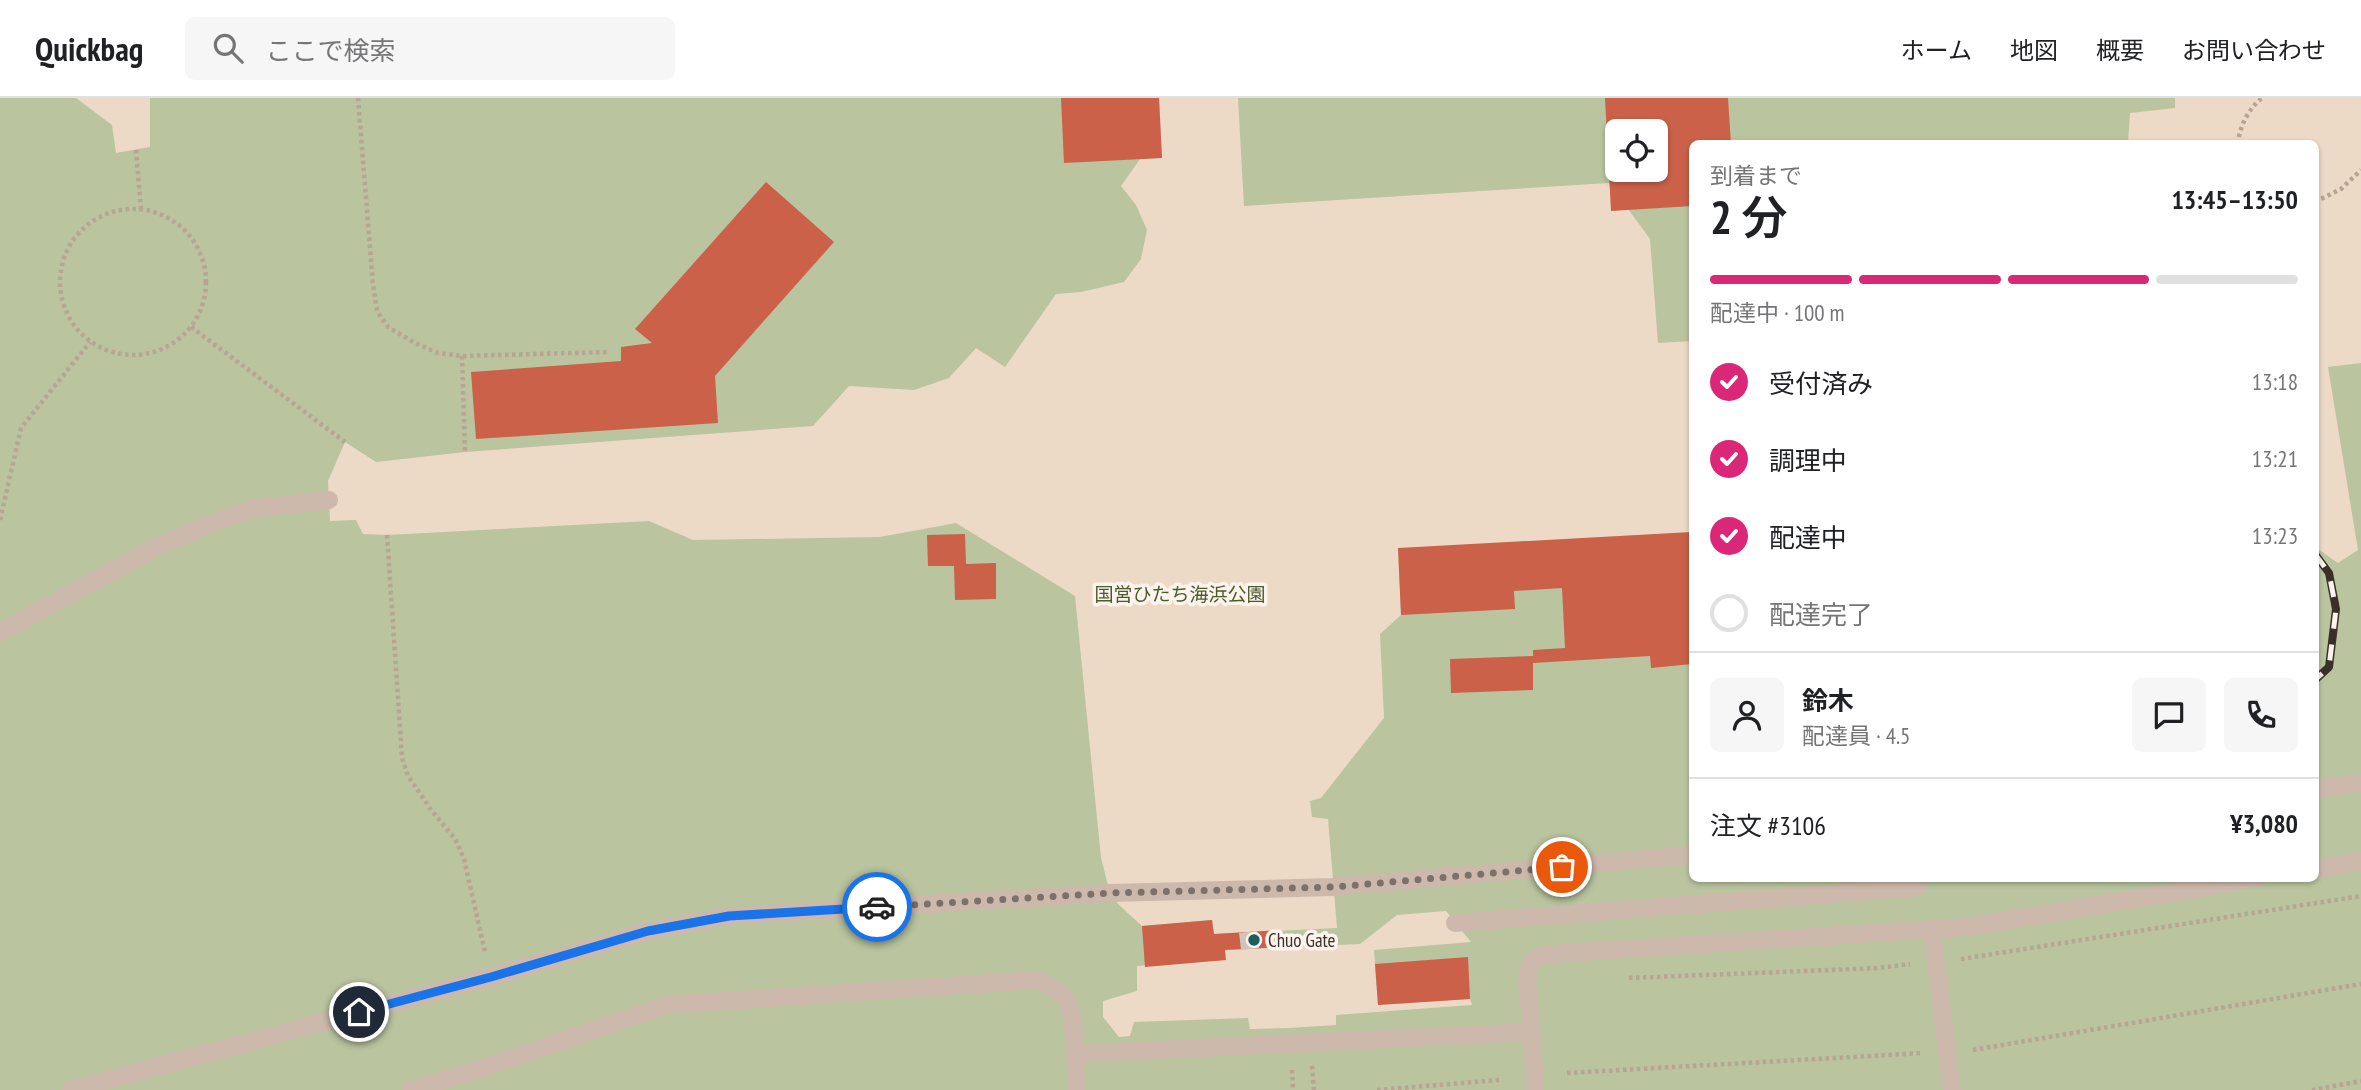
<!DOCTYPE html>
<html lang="ja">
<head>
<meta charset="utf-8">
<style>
	body { margin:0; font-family:"PT Sans Narrow","Noto Sans JP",sans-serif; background:#f6f6f6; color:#202124; height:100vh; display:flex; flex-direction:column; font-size:26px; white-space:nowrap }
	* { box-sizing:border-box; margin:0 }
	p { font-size:23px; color:#757577 }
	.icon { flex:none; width:38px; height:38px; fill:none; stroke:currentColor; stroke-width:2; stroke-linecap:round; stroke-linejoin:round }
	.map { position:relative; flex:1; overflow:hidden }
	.side { position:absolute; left:1689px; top:42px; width:630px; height:742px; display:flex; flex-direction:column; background:#fff; border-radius:10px; box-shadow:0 2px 5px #0004 }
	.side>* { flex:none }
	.fabs { position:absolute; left:1605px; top:21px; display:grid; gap:14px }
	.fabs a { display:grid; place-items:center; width:63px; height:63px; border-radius:10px; background:#fff; box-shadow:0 2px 5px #0004; font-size:35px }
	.pin { position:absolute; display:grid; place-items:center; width:60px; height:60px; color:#fff; margin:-30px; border:4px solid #fff; border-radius:50%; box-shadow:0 2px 7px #0007 }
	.courier { position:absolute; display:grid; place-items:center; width:70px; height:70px; margin:-35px; border:5px solid #1a73e8; border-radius:50%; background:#fff; color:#222; box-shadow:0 2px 9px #0007 }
	.headline em { font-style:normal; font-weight:600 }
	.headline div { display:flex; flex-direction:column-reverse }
	.headline { display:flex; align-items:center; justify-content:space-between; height:119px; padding:0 21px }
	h1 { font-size:46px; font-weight:600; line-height:52px }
	.bar { display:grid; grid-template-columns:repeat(4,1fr); gap:10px 7px; align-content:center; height:84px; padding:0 21px }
	.bar i { height:9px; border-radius:5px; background:#e0e0e0 }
	.bar .on { background:#db2777 }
	.bar p { grid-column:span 4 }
	.line { display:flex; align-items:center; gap:18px; padding:0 21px; border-top:2px solid #e0e0e0 }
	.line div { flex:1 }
	.round { display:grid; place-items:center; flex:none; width:74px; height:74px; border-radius:10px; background:#f6f6f6 }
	ol { padding:0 21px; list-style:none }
	li { display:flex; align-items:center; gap:21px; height:77px }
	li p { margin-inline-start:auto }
	li .icon { padding:7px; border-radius:50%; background:#db2777; color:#fff; stroke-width:4 }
	li:last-child { color:#757577 }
	li i { width:38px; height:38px; border:4px solid #e0e0e0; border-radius:50% }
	header { display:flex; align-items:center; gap:42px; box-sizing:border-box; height:98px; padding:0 35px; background:#fff; border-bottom:2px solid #e0e0e0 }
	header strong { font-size:33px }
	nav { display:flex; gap:38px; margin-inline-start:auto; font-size:24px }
	.search { width:490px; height:63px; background:#f6f6f6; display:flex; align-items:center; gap:18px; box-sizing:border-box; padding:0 24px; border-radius:10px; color:#757577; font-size:26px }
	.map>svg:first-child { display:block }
	.green { fill:#bac49f; fill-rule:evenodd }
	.plaza { fill:#ecdac7 }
	.building { fill:#ca6148; fill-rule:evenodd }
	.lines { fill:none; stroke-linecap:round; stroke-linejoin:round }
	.minor-tunnel { stroke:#cfc5bc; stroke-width:18; stroke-dasharray:18 9; stroke-linecap:butt }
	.path { stroke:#b9a395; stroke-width:4.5; stroke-dasharray:3.5 3.5; stroke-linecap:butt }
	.minor { stroke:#cdb9ab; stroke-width:18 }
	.rail-casing { stroke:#3b2f2a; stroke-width:8 }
	.rail { stroke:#fbf4ed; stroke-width:5; stroke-dasharray:16; stroke-linecap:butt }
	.done { stroke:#7c706a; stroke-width:7; stroke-dasharray:0 12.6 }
	.route { stroke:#1a73e8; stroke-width:9 }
	.poi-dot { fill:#1e5d5e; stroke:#fbf4ed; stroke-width:2.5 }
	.labels { text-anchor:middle; stroke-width:7; stroke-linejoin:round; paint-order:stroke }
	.park-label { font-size:19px; fill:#4c5a2d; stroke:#fbf4ed }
	.poi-label { font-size:19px; fill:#3b2f2a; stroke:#fbf4ed; text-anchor:start }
</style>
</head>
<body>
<header>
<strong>Quickbag</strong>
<div class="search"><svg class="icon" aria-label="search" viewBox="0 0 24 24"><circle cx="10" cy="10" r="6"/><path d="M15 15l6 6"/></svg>ここで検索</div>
<nav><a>ホーム</a><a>地図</a><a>概要</a><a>お問い合わせ</a></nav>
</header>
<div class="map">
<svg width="2361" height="992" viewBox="0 0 2361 992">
	<rect width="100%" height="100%" fill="#f4eae0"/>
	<path class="green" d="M0,0H2361V992H0ZM1617,33H1656V72H1617ZM1692,46H2315V780H1692Z"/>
	<g class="plaza">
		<polygon points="76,0 150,0 150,49 116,55 112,27"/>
		<polygon points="1159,0 1238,0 1244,108 1609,85 1650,141 1658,245 1692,243 1692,434 1398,451 1401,517 1380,536 1384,620 1321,700 1310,703 1312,719 1328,721 1337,830 1214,836 1212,822 1142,828 1119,807 1110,795 1101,760 1075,498 956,425 880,439 693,442 649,423 387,437 363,436 356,422 330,423 328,383 345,344 376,364 465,354 813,328 849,288 914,292 949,280 976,250 1005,269 1056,196 1081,194 1124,184 1141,161 1147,132 1136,107 1121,88 1140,61 1162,60"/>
		<polygon points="2175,0 2361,0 2361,265 2328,269 2358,452 2338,465 2315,449 2315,46 2128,45 2130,15 2175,10"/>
		<polygon points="1446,813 1471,844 1374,852 1378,907 1470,901 1472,907 1336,917 1336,927 1288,930 1250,931 1248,920 1134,924 1130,938 1119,939 1103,919 1103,903 1137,893 1137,868 1225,862 1225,852 1360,846 1397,817"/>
	</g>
	<g class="building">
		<polygon points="1061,0 1159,0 1162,60 1064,65"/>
		<path d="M1605,0H1728L1731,46H1692V108L1611,113ZM1617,33H1656V72H1617Z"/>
		<polygon points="766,84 834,144 715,278 718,325 476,341 471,274 621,263 621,249 652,245 635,231"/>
		<polygon points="1692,434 1692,566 1651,570 1650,558 1533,565 1533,592 1451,595 1450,561 1533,558 1533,552 1565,550 1562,490 1514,493 1515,511 1401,517 1398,450"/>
		<polygon points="965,436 966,466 996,465 996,501 955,502 954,468 928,468 927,437"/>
		<polygon points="1212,822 1214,836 1282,832 1283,849 1225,852 1226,862 1145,869 1142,828"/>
		<polygon points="1468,859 1470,901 1378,907 1375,866"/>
	</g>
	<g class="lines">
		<polyline class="minor-tunnel" points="1248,834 1250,851"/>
		<g class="path">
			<polyline points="358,0 373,187 377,213 388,229 415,245 438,255 462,258 609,254"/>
			<path d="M2238,46C2239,29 2249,10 2262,0"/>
			<polyline points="136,52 141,111"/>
			<polyline points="2315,104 2341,91 2361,72"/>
			<circle cx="133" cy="184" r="73"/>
			<polyline points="191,229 345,344"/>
			<polyline points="462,258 465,354"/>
			<polyline points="0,422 21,330 90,244"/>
			<polyline points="387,437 402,660 408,678 432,713 455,741 464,761 485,854"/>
			<polyline points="1961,861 2361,798"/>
			<polyline points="1629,880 1879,870 1910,866"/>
			<polyline points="1973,952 2361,886"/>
			<polyline points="1312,968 1314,992"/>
			<polyline points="1292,972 1293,992"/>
			<polyline points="1567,975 1923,955"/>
			<polyline points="1377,992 1499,982"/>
			<polyline points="2312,992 2361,983"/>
		</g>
		<g class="minor">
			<polyline points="0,534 154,450 209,426 253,411 329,402"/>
			<polyline points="2315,691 2361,685"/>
			<polyline points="2315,771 2361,763"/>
			<polyline points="1455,825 1918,789"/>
			<polyline points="1932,832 1952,992"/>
			<polyline points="1532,934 1535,992"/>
			<polyline points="1075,956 1077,992"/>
			<polyline points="70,992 491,879 648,833 729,818 1110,795 1333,789 1692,757"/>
			<path d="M410,992L477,972L667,907L1035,882C1077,894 1072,919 1075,956L1532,934L1527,884L1530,866L1539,858L1564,855L1966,829L2258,780"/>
		</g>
		<defs>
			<polyline id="rail" points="2315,456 2329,475 2336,511 2329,569 2315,582"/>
		</defs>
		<use href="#rail" class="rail-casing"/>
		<use href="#rail" class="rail"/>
	</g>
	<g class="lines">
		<polyline class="done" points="877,809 1110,795 1334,789 1562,769"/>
		<polyline class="route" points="359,914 491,879 648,833 729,818 877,809"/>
	</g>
	<circle class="poi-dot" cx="1254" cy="842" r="7"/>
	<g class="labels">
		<g class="park-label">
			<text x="1180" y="503">国営ひたち海浜公園</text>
		</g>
		<g class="poi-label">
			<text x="1268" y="849">Chuo Gate</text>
		</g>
	</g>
</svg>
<div class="fabs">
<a><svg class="icon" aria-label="locate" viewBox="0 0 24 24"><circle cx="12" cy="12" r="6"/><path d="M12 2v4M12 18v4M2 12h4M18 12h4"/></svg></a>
</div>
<div class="pin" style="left:1562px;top:769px;background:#ea580c"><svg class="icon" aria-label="bag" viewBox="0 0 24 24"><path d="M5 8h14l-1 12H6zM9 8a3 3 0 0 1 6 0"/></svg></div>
<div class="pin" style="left:359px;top:914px;background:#1f2937"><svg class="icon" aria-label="home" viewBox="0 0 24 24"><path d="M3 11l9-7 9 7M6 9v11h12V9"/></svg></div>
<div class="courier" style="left:877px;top:809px"><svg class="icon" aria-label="car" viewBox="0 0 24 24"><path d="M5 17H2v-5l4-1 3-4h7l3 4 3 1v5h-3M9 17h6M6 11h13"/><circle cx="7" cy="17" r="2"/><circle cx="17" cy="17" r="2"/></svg></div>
<section class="side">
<div class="headline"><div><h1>2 分</h1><p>到着まで</p></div><em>13:45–13:50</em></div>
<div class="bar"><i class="on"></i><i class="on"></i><i class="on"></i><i></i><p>配達中 · 100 m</p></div>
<ol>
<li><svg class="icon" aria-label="check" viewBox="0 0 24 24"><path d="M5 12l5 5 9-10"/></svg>受付済み<p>13:18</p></li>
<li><svg class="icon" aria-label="check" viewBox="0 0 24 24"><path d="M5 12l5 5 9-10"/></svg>調理中<p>13:21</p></li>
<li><svg class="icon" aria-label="check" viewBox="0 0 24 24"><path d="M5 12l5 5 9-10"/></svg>配達中<p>13:23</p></li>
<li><i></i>配達完了</li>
</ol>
<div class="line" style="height:126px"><a class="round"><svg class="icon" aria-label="person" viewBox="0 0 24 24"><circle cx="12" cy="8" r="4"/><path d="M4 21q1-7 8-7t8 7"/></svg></a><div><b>鈴木</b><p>配達員 · 4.5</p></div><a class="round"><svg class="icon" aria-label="chat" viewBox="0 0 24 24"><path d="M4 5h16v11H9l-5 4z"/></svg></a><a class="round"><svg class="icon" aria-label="phone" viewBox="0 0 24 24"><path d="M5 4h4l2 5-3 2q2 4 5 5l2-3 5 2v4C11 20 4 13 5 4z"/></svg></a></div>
<div class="line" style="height:91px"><div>注文 #3106</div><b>¥3,080</b></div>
</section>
</div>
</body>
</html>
